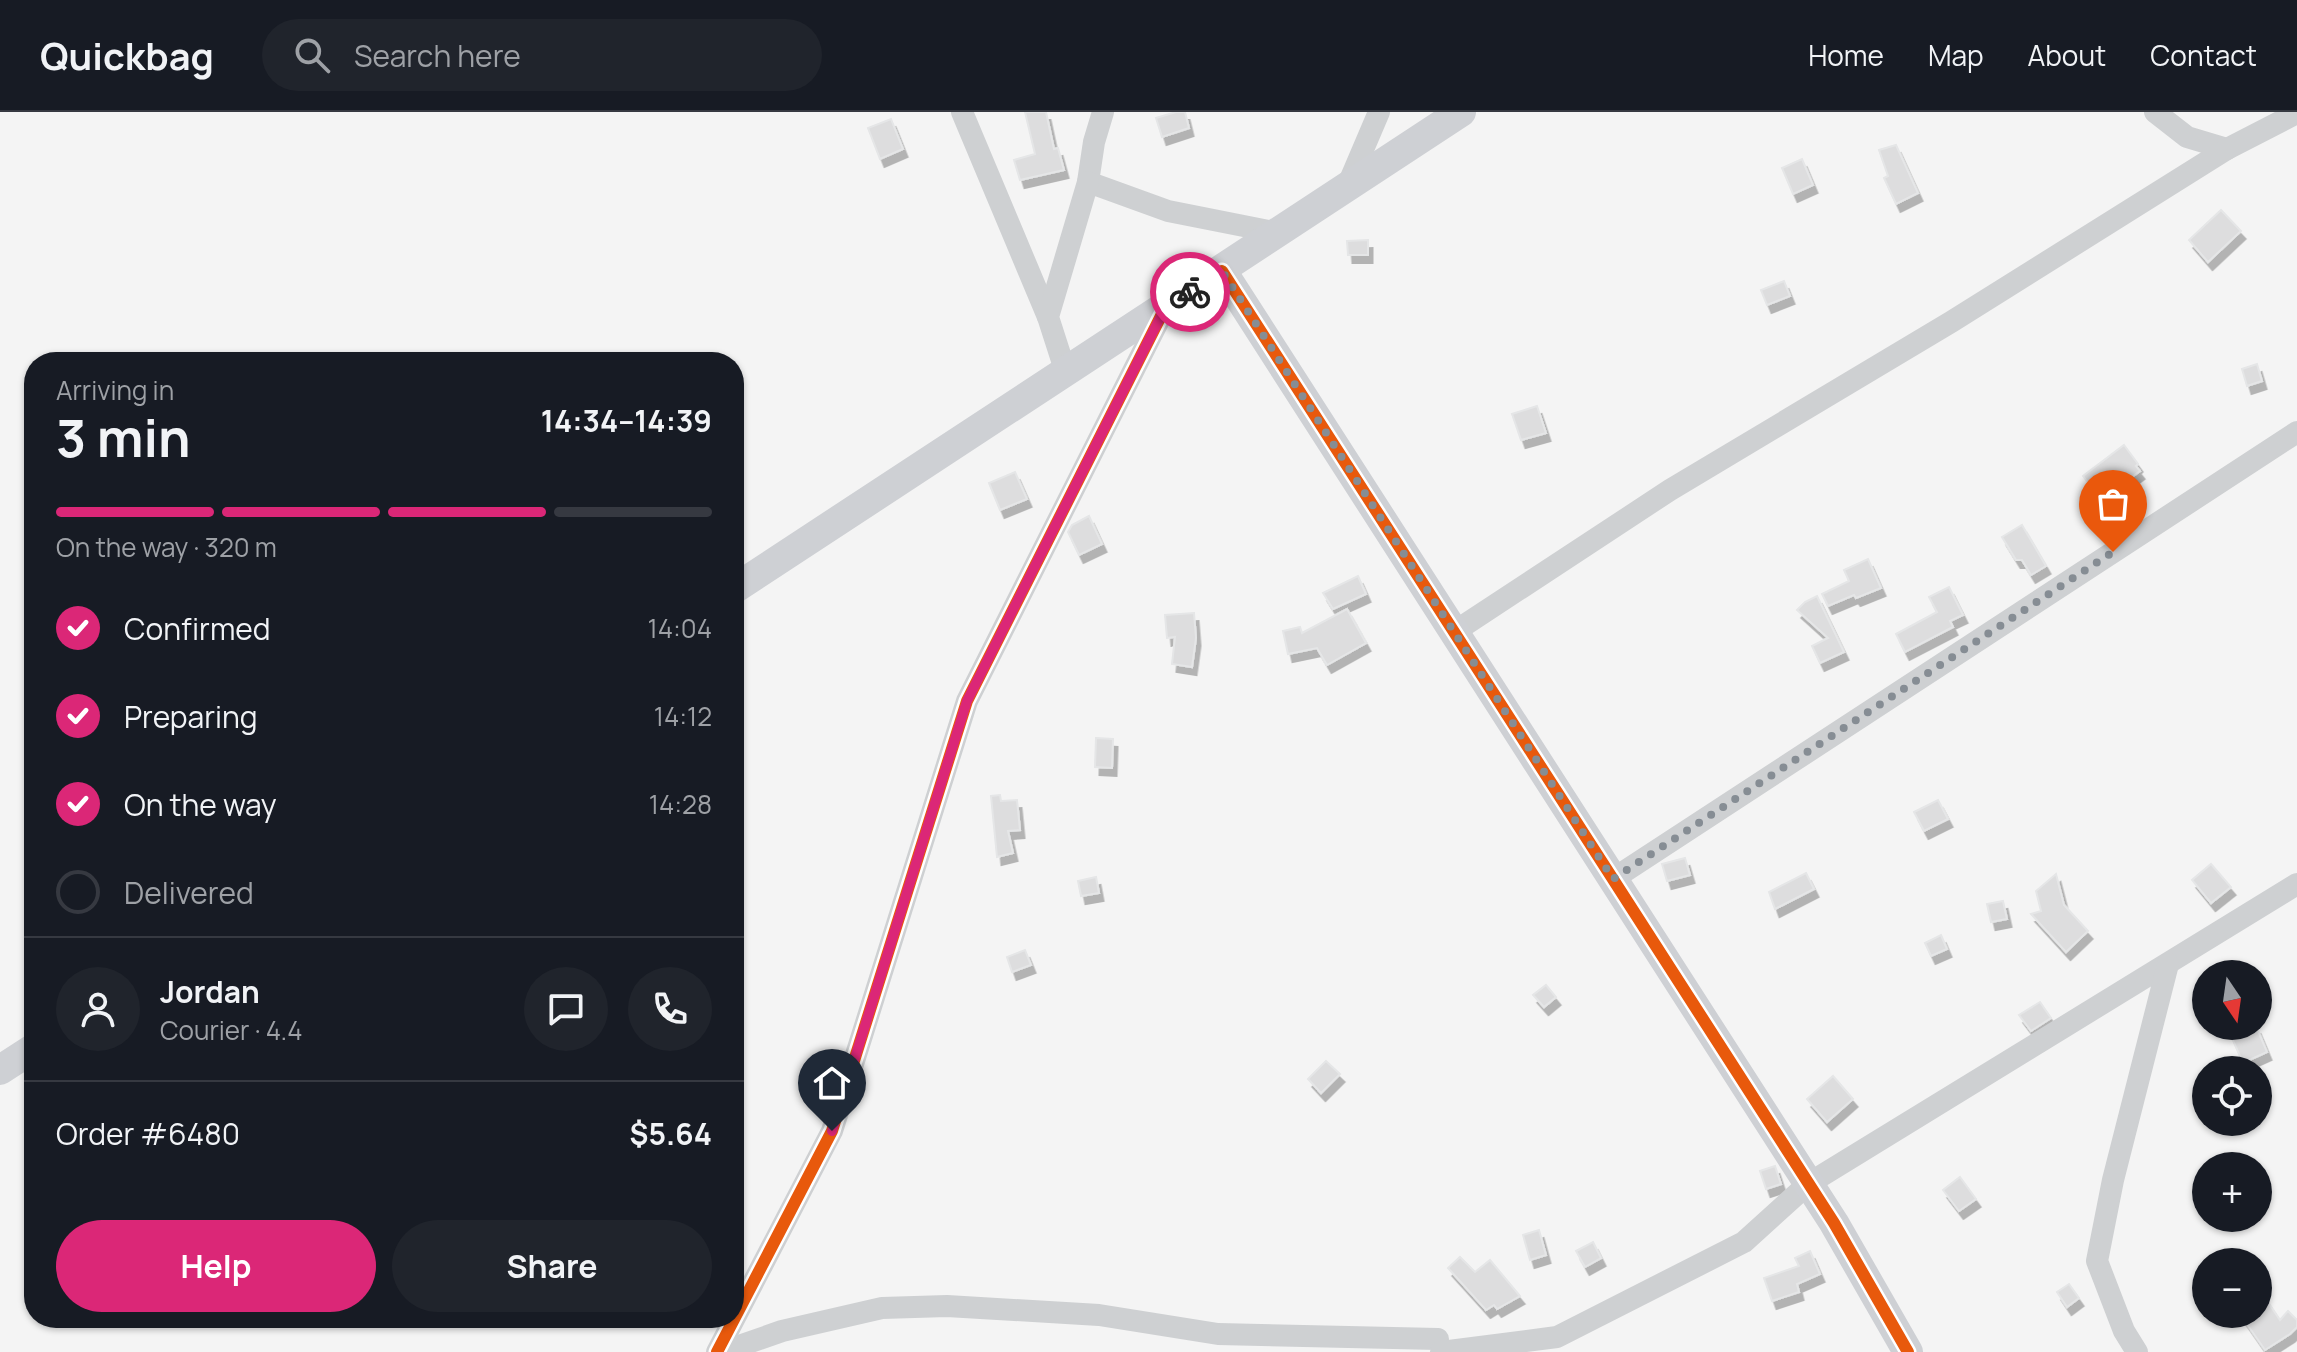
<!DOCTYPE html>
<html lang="en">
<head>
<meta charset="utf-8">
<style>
	body { margin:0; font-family:Manrope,sans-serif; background:#20242c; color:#f1f3f6; height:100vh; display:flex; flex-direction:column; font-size:30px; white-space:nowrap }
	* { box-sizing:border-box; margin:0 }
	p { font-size:26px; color:#9ea1a6 }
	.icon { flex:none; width:44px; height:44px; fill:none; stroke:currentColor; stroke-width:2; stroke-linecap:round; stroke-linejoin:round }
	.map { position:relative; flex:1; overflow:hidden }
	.side { position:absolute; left:24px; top:240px; width:720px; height:976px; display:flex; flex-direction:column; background:#171b24; border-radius:32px; box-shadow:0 2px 6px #0004 }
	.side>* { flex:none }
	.needle { width:52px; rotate:167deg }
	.fabs { position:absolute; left:2192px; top:848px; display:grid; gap:16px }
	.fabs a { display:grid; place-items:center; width:80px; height:80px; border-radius:50%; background:#171b24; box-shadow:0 2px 6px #0004; font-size:40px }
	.pin { position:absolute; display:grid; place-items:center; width:68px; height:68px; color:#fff; margin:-82px -34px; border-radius:50% 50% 50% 0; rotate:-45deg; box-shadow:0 0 8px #0007 }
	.pin .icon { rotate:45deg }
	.courier { position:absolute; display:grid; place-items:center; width:80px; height:80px; margin:-40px; border:6px solid #db2777; border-radius:50%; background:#fff; color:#222; box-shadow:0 2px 10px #0007 }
	.overview em { font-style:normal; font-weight:700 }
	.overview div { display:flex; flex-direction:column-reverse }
	.overview { display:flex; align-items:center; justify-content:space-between; height:136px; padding:0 32px }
	h1 { font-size:52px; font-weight:700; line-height:60px }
	.bar { display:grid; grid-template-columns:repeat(4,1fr); gap:12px 8px; align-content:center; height:96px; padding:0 32px }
	.bar i { height:10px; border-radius:6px; background:#363941 }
	.bar .current { background:#db2777 }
	.bar p { grid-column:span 4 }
	.line { display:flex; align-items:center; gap:20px; padding:0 32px; border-top:2px solid #363941 }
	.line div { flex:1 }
	.round { display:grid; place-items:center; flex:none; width:84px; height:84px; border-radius:42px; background:#20242c }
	ol { padding:0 32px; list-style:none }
	li { display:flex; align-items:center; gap:24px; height:88px }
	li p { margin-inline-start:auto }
	li .icon { padding:8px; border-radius:50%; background:#db2777; color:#fff; stroke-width:4 }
	li:last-child { color:#9ea1a6 }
	li i { width:44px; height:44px; border:4px solid #363941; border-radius:50% }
	.cta { display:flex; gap:16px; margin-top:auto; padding:16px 32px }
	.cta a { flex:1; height:92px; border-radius:48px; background:#db2777; color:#fff; font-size:32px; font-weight:700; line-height:92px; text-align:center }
	.cta a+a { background:#20242c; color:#f1f3f6 }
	header { display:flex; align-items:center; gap:48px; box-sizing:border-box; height:112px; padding:0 40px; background:#171b24; border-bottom:2px solid #363941 }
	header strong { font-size:38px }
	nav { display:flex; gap:44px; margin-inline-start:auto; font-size:28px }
	.search { width:560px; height:72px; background:#20242c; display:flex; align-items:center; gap:20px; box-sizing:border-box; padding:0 28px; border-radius:44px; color:#9ea1a6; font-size:30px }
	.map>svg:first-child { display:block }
	.building { fill:#ddddde; stroke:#e5e6e7; stroke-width:2; filter:url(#shadow) }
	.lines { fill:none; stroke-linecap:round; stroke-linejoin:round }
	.street { stroke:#ced0d2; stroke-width:22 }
	.secondary { stroke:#ced0d4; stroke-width:30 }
	.cycleway-casing { stroke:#fff; stroke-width:17 }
	.cycleway { stroke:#e8590c; stroke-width:12 }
	.done { stroke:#868d94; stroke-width:8; stroke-dasharray:0 14.4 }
	.route { stroke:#db2777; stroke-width:10 }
</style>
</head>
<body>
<header>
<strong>Quickbag</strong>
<div class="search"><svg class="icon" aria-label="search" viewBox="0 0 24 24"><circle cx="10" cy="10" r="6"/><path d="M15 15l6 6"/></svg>Search here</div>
<nav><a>Home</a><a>Map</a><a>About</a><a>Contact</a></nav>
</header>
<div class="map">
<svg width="2297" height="1240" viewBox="0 0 2297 1240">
	<defs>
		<filter id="shadow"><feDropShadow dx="4.5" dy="8" stdDeviation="0" flood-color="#0004"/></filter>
	</defs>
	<rect width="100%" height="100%" fill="#f4f4f4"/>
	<g class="building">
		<polygon points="1025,0 1046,0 1054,37 1058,36 1064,58 1020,68 1014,48 1035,42"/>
		<polygon points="1176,0 1185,0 1189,16 1162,25 1156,6"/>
		<polygon points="891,7 903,37 880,47 868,16"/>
		<polygon points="1896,33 1918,81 1896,92 1884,66 1888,64 1879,38"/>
		<polygon points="1802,47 1813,73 1793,82 1782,56"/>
		<polygon points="2221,98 2241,119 2208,150 2189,128"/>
		<polygon points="1368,128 1368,143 1348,143 1347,129"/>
		<polygon points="1784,169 1790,184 1767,193 1761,178"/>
		<polygon points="2257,252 2262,269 2247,274 2242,257"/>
		<polygon points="1537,294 1546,321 1521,328 1512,302"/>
		<polygon points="2124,333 2138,352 2136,354 2140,359 2101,388 2083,364"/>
		<polygon points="1015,360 1027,387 1000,398 989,371"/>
		<polygon points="1089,404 1102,432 1079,443 1068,420 1072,413"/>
		<polygon points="2022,413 2046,454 2031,463 2022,448 2016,448 2002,425"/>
		<polygon points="1868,447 1881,476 1856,486 1854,483 1828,494 1822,482 1849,469 1844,458"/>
		<polygon points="1358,464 1366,482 1333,497 1323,481"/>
		<polygon points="1949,475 1963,503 1950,509 1953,515 1905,540 1896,522 1937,500 1929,485"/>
		<polygon points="1817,484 1844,540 1820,551 1812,534 1828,526 1797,498 1805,490"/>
		<polygon points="1347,497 1366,531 1327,553 1317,536 1288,542 1283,519 1300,515 1302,521"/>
		<polygon points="1194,501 1196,526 1192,555 1172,552 1175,525 1167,526 1165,503"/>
		<polygon points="1096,626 1113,627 1112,656 1095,655"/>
		<polygon points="1000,683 1001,689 1017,688 1020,718 1008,719 1013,741 997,745 991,684"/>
		<polygon points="1938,688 1948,707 1924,719 1914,700"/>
		<polygon points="1685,746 1690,763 1667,769 1662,752"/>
		<polygon points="2211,752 2231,775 2211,791 2192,768"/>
		<polygon points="1806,761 1814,777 1775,797 1769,780"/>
		<polygon points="2056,762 2064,793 2088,819 2066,840 2031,802 2041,799 2036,779"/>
		<polygon points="1096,765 1099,781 1081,784 1078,769"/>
		<polygon points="2003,789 2007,807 1991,810 1987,792"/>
		<polygon points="1941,823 1947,837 1931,844 1925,831"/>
		<polygon points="1025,838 1031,853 1012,860 1007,845"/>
		<polygon points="1546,873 1556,885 1544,895 1533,883"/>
		<polygon points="2040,890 2051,906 2031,919 2019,903"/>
		<polygon points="2256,914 2267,940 2243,951 2231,924"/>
		<polygon points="1326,949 1340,962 1321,981 1308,967"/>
		<polygon points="1833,964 1853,987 1827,1010 1807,987"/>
		<polygon points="1775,1054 1781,1072 1766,1077 1760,1059"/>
		<polygon points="1960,1065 1976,1087 1959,1099 1943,1078"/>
		<polygon points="1539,1118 1546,1143 1530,1148 1523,1123"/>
		<polygon points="1593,1130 1601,1146 1585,1155 1576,1139"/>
		<polygon points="1810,1139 1820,1162 1797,1172 1799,1180 1772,1189 1764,1166 1799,1154 1795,1146"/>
		<polygon points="1460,1145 1475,1160 1490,1148 1520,1184 1497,1197 1494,1193 1486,1198 1448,1156"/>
		<polygon points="2069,1172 2079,1186 2067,1195 2057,1180"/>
		<polygon points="2258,1175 2280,1208 2288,1199 2297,1208 2297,1215 2290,1222 2265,1238 2240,1202 2258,1202"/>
	</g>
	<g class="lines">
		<g class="street">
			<polyline points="962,0 1048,205"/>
			<polyline points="1103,0 1094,30 1088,70 1168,99 1279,121"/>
			<polyline points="2155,0 2187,25 2227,37"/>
			<polyline points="1347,75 1379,0"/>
			<polyline points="1066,261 1048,205 1088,70"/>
			<polyline points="1454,520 1670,378 1951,210 2227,37 2297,1"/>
			<polyline points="1613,767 2297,320"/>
			<polyline points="717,1240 832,1019 967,589 1165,196"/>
			<polyline points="722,1240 782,1219 882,1196 947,1194 1099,1203 1218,1222 1438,1227"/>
			<polyline points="1441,1240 1557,1225 1744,1130 1808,1072 2297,772"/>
			<polyline points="2137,1240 2124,1219 2097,1149 2113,1068 2168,852"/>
		</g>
		<g class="secondary">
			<polyline points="1222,159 1834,1111 1908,1240"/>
			<polyline points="734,477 1461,0"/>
			<polyline points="0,958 34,936"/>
		</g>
		<defs>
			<g id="cycleway">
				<polyline points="1222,159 1834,1111 1908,1240"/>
				<polyline points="717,1240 832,1019 967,589 1165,196"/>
			</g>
		</defs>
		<use href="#cycleway" class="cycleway-casing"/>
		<use href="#cycleway" class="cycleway"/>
	</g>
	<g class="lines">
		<polyline class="done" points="1190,180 1222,159 1613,767 2113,440"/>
		<polyline class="route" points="832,1019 967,589 1165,196 1190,180"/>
	</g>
</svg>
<div class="fabs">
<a><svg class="needle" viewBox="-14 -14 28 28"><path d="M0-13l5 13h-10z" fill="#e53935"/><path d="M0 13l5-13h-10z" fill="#9ea1a6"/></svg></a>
<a><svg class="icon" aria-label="locate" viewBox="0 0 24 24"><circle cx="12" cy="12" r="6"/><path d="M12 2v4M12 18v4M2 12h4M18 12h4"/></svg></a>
<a>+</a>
<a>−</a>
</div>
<div class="pin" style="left:2113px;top:440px;background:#ea580c"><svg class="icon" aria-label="bag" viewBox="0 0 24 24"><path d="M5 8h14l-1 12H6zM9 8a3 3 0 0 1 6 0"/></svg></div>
<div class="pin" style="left:832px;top:1019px;background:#1f2937"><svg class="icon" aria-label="home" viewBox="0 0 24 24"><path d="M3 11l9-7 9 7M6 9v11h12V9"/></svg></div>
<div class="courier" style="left:1190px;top:180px"><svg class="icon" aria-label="bike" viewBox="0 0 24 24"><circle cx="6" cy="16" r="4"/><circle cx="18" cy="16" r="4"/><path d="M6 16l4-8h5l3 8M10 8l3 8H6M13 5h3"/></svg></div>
<section class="side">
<div class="overview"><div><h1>3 min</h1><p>Arriving in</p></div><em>14:34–14:39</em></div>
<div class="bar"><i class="current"></i><i class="current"></i><i class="current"></i><i></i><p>On the way · 320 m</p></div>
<ol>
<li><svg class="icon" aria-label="check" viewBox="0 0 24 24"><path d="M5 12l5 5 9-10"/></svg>Confirmed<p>14:04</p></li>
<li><svg class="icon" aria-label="check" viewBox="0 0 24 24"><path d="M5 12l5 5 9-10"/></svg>Preparing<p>14:12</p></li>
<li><svg class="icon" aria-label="check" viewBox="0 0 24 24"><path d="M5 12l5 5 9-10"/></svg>On the way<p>14:28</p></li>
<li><i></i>Delivered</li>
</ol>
<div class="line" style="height:144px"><a class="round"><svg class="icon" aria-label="person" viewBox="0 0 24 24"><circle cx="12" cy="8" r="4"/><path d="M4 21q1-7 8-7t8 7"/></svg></a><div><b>Jordan</b><p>Courier · 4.4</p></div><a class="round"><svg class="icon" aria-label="chat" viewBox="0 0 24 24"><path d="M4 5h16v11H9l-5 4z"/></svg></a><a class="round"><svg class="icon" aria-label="phone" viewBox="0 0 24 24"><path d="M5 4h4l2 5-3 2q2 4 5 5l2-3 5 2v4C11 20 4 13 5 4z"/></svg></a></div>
<div class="line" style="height:104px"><div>Order #6480</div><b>$5.64</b></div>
<div class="cta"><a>Help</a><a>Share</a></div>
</section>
</div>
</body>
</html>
